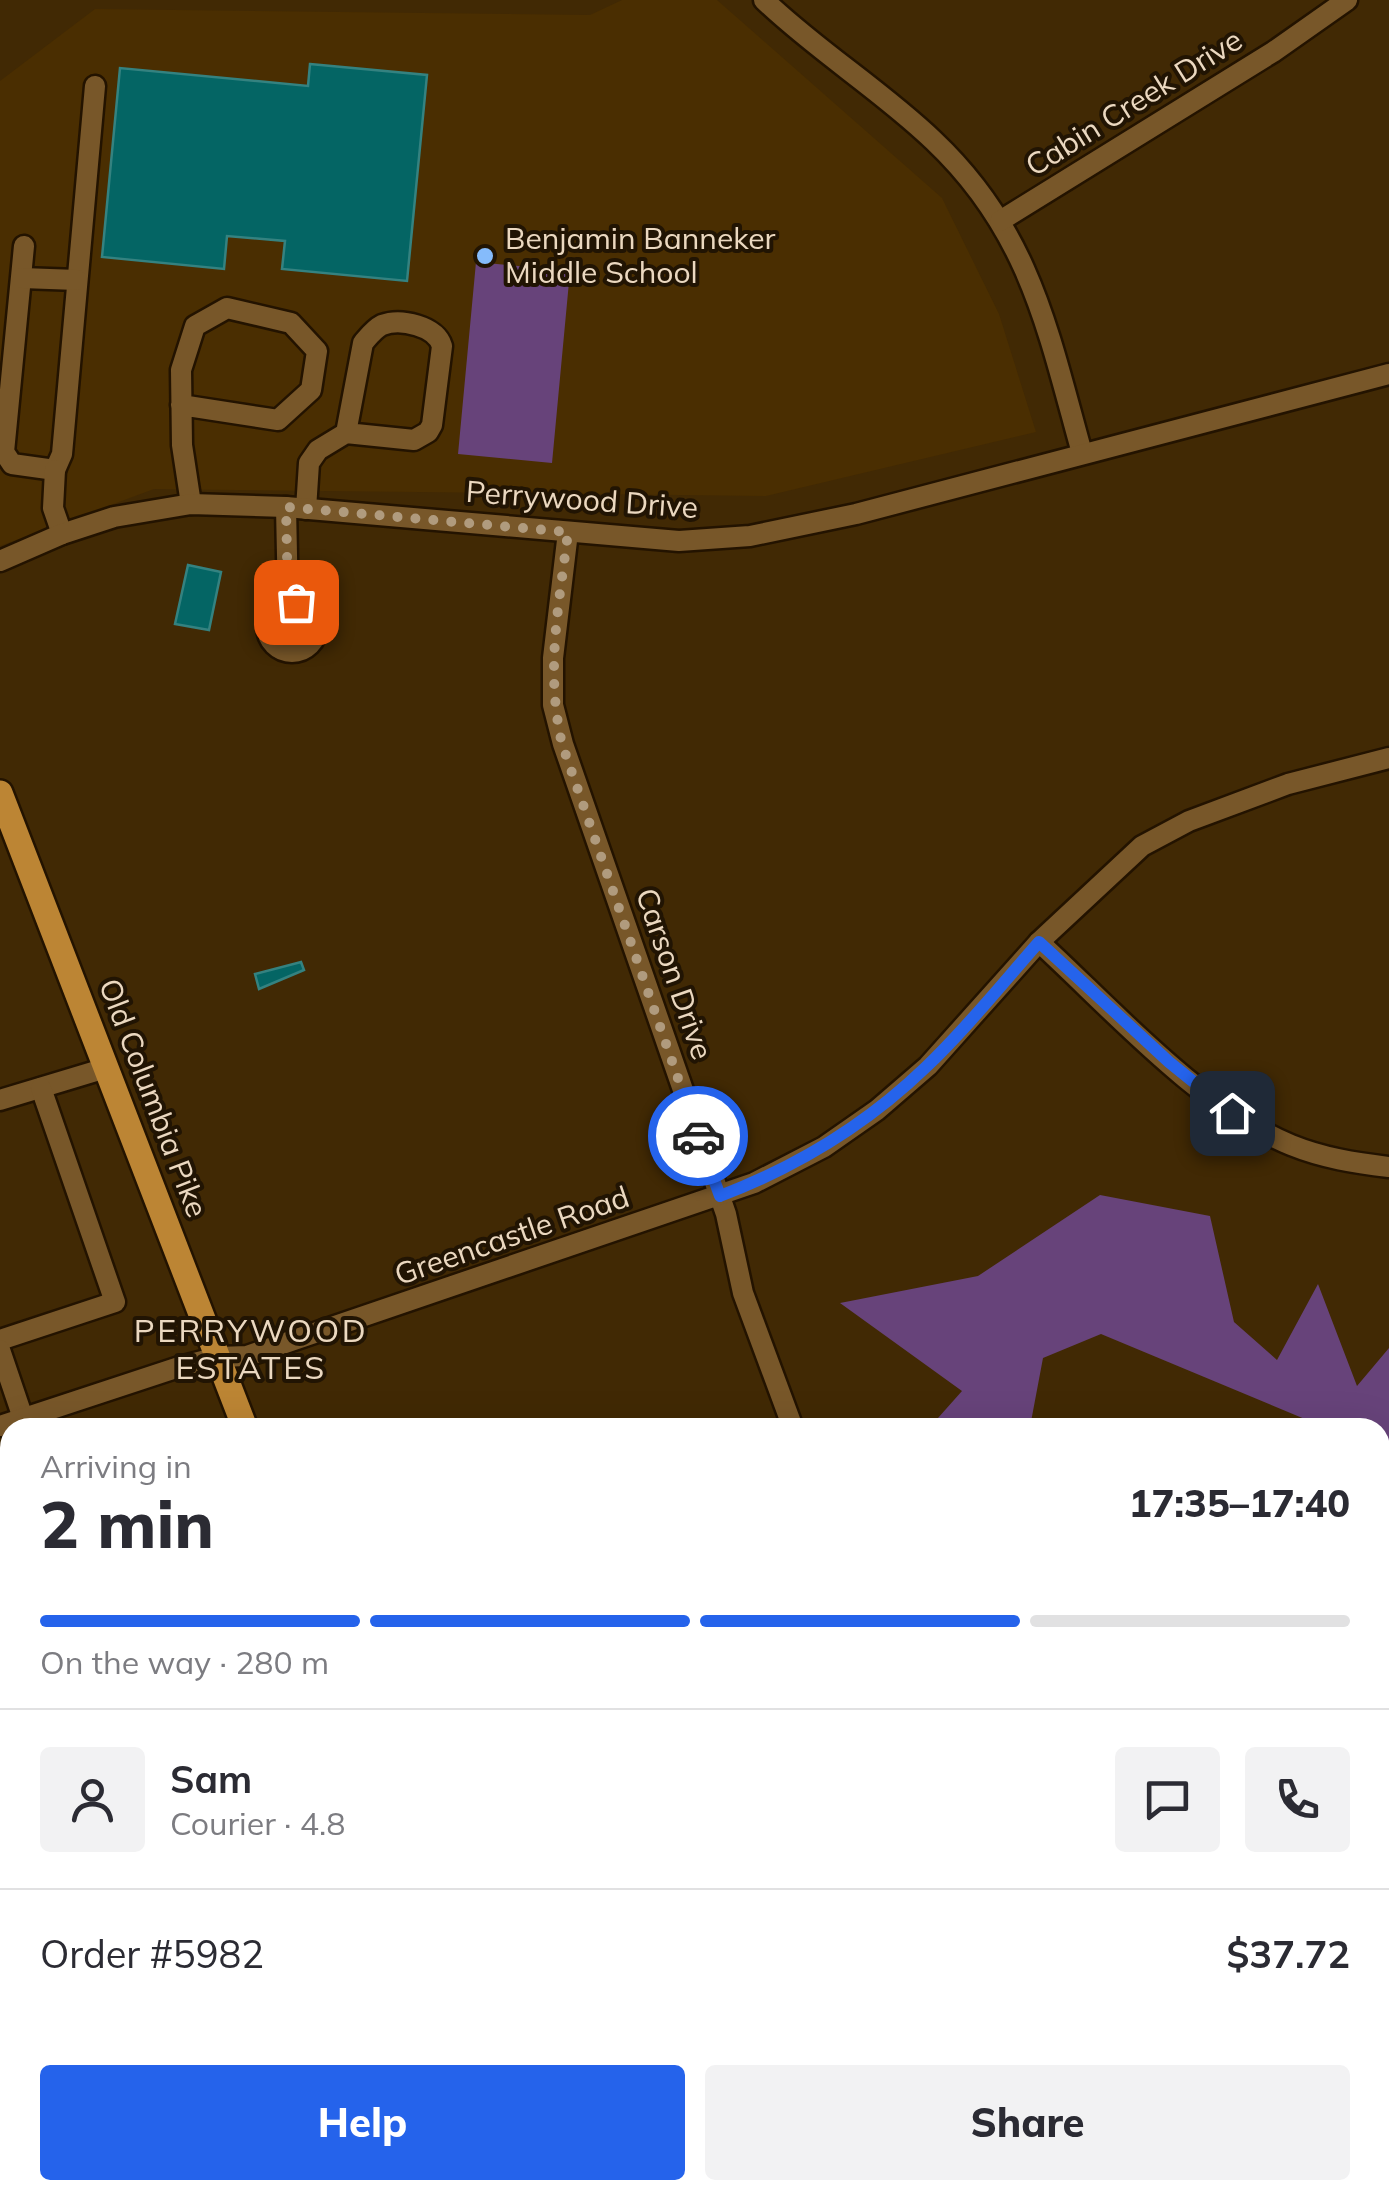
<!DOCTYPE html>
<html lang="en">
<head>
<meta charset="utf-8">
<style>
	body { margin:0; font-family:Mulish,sans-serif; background:#f2f2f3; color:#2b2b33; height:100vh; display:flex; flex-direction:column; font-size:38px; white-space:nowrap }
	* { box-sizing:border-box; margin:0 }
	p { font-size:32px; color:#7c7c81 }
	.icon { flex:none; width:55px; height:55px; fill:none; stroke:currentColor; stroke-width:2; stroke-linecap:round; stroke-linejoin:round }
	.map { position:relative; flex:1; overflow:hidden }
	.sheet { position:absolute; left:0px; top:1418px; width:1390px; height:782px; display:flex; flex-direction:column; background:#fff; border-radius:30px 30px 0 0; box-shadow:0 10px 40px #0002 }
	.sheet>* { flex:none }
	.pin { position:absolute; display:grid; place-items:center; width:85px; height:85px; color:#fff; margin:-42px; border-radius:20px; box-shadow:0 5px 15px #0006 }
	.courier { position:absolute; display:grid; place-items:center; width:100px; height:100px; margin:-50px; border:8px solid #2563eb; border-radius:50%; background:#fff; color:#222; box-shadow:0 2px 12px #0007 }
	.summary em { font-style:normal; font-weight:800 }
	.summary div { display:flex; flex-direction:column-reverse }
	.summary { display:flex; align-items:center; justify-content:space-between; height:170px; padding:0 40px }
	h1 { font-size:65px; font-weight:800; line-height:75px }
	.bar { display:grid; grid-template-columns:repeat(4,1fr); gap:15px 10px; align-content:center; height:120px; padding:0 40px }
	.bar i { height:12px; border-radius:8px; background:#e1e1e2 }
	.bar .on { background:#2563eb }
	.bar p { grid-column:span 4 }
	.line { display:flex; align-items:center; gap:25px; padding:0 40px; border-top:2px solid #e1e1e2 }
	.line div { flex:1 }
	.round { display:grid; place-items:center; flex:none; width:105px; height:105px; border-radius:10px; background:#f2f2f3 }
	.primary-button { display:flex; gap:20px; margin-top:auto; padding:20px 40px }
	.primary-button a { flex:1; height:115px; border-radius:10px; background:#2563eb; color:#fff; font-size:40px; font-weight:800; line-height:115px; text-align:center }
	.primary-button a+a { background:#f2f2f3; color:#2b2b33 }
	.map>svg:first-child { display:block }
	.built { fill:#4a2e01 }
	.green { fill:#67437a }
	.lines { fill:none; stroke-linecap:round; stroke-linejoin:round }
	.stream { stroke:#001c3f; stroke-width:5 }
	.building { fill:#046564; stroke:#348280; stroke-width:2.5 }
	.minor-casing { stroke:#231300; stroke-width:25 }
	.major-casing { stroke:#231300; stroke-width:30 }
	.minor { stroke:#785729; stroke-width:20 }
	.major { stroke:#bc8534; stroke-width:25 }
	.done { stroke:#b09b7e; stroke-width:10; stroke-dasharray:0 18 }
	.route { stroke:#2563eb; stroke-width:12 }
	.poi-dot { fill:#85bbfb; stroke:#211403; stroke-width:4 }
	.labels { text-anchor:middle; stroke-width:8; stroke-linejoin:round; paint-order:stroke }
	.street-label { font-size:30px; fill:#ebd8c0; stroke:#211403 }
	.poi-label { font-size:30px; fill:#ebd8c0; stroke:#211403; text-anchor:start }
	.neighbourhood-label { font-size:32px; letter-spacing:2.5px; fill:#ebd8c0; stroke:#211403 }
</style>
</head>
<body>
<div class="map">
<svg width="1389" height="2199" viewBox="0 0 1389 2199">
	<rect width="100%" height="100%" fill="#412904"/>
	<polygon class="built" points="622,0 717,0 942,198 999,314 1036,432 766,496 154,489 0,546 0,81 95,9 590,15"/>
	<g class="green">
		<polygon points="476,262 570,271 552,463 458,454"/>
		<polygon points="1100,1195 1210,1216 1234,1322 1277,1360 1318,1284 1357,1386 1389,1348 1389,1455 1380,1451 1380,1428 1324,1427 1101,1334 1043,1358 1030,1427 930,1427 962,1391 840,1303 978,1276"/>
		<polygon points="1380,1783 1389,1786 1389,2199 286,2199 286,2190 1380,2190"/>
	</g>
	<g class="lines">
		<g class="stream">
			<polyline points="1380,1974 1389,1977"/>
			<polyline points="1061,2199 1070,2190"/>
		</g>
	</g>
	<g class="building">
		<polygon points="310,64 427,75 407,281 282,269 285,241 227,236 224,269 102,257 120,68 308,86"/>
		<polygon points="188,565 221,572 209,630 175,624"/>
		<polygon points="301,962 304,970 259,989 255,974"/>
	</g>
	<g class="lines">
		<defs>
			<g id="minor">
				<path d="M764,0C817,51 881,90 934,141C1030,232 1048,331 1082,453"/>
				<polyline points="1000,221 1273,52 1347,0"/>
				<polyline points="24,246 4,452 12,464 55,470 62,454 95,86"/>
				<polyline points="22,278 77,280"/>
				<polyline points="181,405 278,420 311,390 317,351 291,323 227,308 195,326 181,370 182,445 191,504"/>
				<polyline points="55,470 53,508 62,534"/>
				<polyline points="286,507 288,603"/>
				<path d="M306,509L309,463L318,450L346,433L414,440L428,432L432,425L442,346C436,326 401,318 382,325C374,329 369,336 363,343L346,433"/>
				<polyline points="568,532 553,658 553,705 563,744 726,1214 743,1293 793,1428"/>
				<polyline points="0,561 62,534 114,517 191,504 286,507 679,541 750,536 856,514 1389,374"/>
				<circle cx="292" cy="627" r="25"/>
				<path d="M1039,942C1112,1009 1200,1108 1291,1145C1323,1158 1355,1163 1389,1167"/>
				<polyline points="0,1100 106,1068"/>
				<polyline points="0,1340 115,1302 41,1088"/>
				<polyline points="0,1350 23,1418"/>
				<polyline points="0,1426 179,1367 218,1357 247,1356 754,1183 824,1147 877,1110 928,1066 1039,942 1142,846 1189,821 1288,784 1389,758"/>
				<polyline points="1380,1636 1389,1635"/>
				<polyline points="0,1938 10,1928"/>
				<polyline points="0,2068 10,2074"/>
				<polyline points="710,2190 712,2199"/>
			</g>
			<g id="major">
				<polyline points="0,793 245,1428"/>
				<polyline points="276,2190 277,2199"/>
			</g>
		</defs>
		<use href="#minor" class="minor-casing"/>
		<use href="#major" class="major-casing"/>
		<use href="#minor" class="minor"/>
		<use href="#major" class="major"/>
	</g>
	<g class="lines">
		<path class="done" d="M296,602L288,603L286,507L568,532C559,606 545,669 562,744L698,1136"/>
		<path class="route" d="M698,1136L720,1196C796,1167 867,1124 926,1067C966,1029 1002,984 1039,942L1169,1062L1232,1113"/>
	</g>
	<circle class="poi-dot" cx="485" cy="256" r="10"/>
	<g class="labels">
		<g class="street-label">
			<text transform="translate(1134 103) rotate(-32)" y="10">Cabin Creek Drive</text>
			<text transform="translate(582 500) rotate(4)" y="10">Perrywood Drive</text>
			<text transform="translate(674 974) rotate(71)" y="10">Carson Drive</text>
			<text transform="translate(153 1098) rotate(69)" y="10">Old Columbia Pike</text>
			<text transform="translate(512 1236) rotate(-19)" y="10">Greencastle Road</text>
		</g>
		<g class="poi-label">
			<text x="505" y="249">Benjamin Banneker<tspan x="505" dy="34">Middle School</tspan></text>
		</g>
		<g class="neighbourhood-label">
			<text x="251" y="1342">PERRYWOOD<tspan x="251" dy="37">ESTATES</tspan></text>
		</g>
	</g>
</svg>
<div class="pin" style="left:296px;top:602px;background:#ea580c"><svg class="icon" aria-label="bag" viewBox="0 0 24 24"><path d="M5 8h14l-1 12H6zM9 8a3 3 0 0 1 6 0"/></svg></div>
<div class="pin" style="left:1232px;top:1113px;background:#1f2937"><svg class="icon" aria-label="home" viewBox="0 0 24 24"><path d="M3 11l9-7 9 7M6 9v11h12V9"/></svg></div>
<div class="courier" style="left:698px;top:1136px"><svg class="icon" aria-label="car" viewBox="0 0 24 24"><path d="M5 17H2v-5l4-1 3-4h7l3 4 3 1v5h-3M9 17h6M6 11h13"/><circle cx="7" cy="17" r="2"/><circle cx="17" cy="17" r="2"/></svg></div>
<section class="sheet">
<div class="summary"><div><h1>2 min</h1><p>Arriving in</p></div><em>17:35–17:40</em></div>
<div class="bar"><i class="on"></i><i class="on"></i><i class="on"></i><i></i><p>On the way · 280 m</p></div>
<div class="line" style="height:180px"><a class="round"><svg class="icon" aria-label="person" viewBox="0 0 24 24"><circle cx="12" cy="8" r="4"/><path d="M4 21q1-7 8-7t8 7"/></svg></a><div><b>Sam</b><p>Courier · 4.8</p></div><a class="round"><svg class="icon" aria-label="chat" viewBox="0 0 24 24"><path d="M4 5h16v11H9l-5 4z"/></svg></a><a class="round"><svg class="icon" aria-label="phone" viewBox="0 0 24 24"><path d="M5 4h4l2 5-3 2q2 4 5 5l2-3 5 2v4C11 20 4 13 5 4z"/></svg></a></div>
<div class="line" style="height:130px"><div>Order #5982</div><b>$37.72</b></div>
<div class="primary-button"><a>Help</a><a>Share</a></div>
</section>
</div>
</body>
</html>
